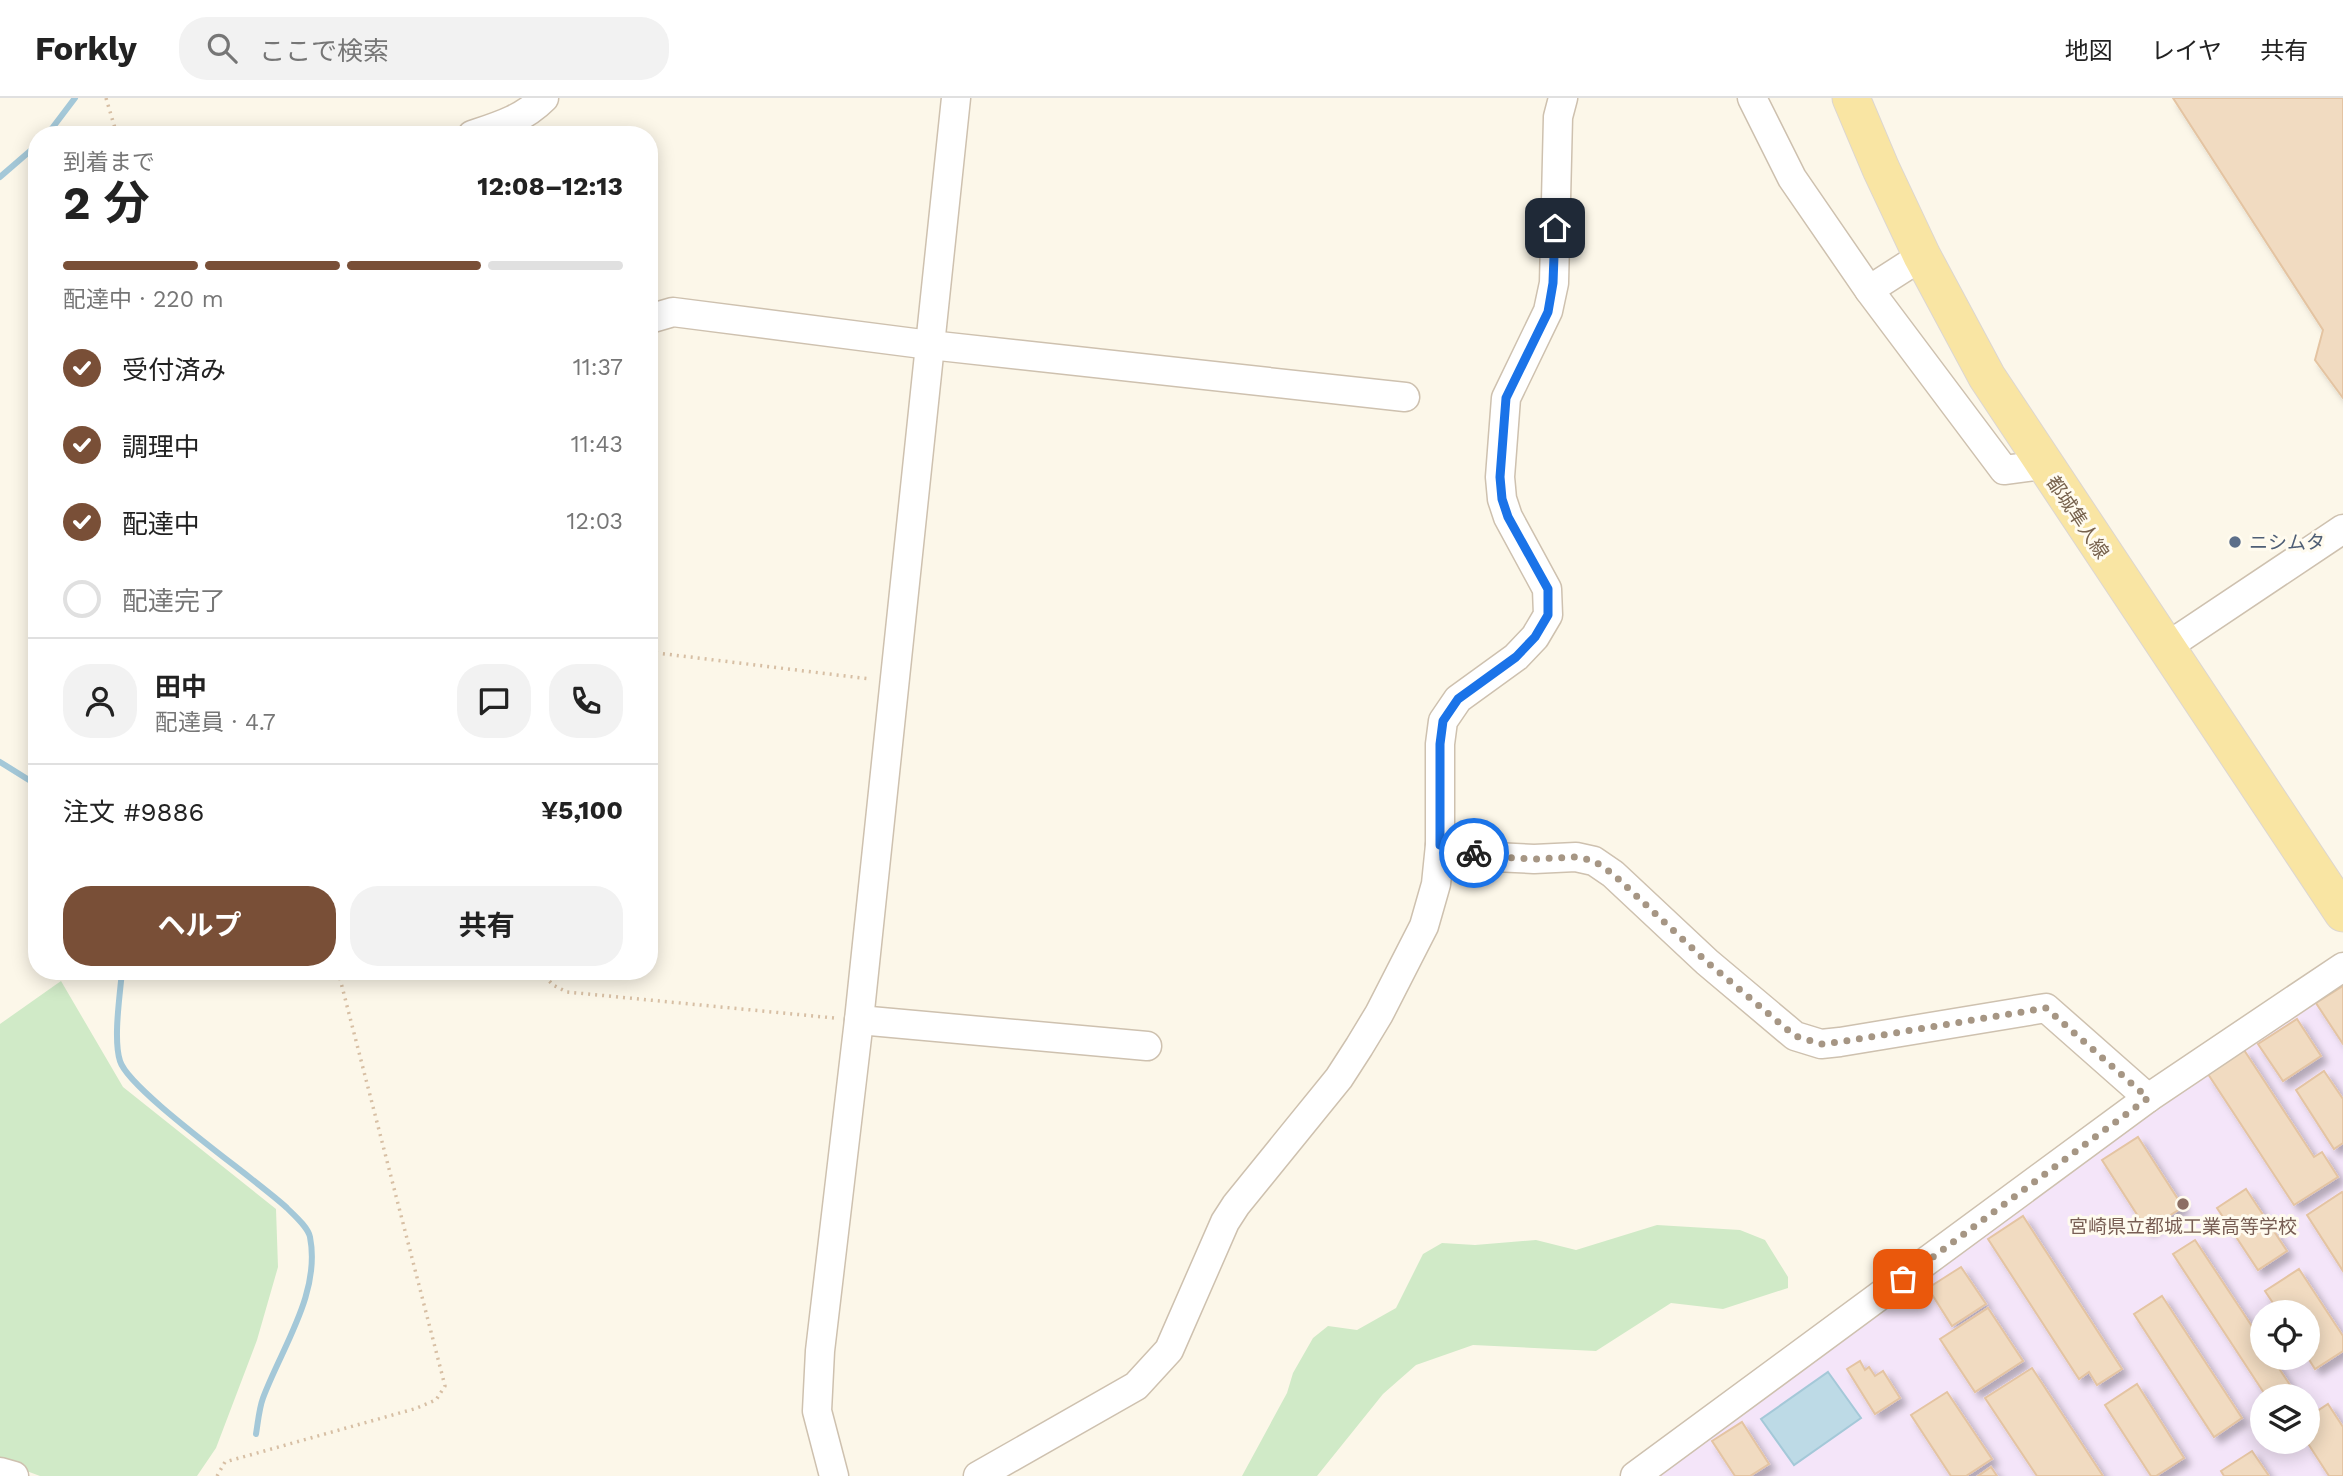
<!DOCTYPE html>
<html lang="ja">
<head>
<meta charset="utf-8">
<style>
	body { margin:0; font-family:"Work Sans","Noto Sans JP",sans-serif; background:#f2f2f2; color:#222; height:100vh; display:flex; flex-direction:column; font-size:26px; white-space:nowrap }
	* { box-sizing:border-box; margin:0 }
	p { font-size:23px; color:#767676 }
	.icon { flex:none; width:38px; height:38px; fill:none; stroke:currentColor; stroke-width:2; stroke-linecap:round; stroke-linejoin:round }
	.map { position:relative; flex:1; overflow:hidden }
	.side { position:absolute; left:28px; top:28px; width:630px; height:854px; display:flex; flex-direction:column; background:#fff; border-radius:28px; box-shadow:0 4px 18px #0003 }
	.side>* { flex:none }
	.buttons { position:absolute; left:2250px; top:1202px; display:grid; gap:14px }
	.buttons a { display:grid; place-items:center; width:70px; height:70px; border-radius:50%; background:#fff; box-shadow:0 4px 18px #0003; font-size:35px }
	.pin { position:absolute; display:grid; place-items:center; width:60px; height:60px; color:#fff; margin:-30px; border-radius:14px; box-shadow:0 4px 10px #0006 }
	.courier { position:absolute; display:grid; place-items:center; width:70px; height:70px; margin:-35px; border:5px solid #1a73e8; border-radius:50%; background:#fff; color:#222; box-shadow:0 2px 9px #0007 }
	.head em { font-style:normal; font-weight:700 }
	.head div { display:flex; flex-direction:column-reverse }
	.head { display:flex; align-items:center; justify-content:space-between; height:119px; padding:0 35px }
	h1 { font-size:46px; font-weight:700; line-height:52px }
	.bar { display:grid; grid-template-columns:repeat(4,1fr); gap:10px 7px; align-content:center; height:84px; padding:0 35px }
	.bar i { height:9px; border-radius:5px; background:#e0e0e0 }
	.bar .active { background:#794f37 }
	.bar p { grid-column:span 4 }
	.line { display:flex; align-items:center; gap:18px; padding:0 35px; border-top:2px solid #e0e0e0 }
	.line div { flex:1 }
	.round { display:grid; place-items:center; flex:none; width:74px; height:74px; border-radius:28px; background:#f2f2f2 }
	ol { padding:0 35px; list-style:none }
	li { display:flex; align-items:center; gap:21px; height:77px }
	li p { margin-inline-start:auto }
	li .icon { padding:7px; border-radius:50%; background:#794f37; color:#fff; stroke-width:4 }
	li:last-child { color:#767676 }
	li i { width:38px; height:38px; border:4px solid #e0e0e0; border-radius:50% }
	.action { display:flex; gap:14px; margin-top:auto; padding:14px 35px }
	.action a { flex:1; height:80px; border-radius:28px; background:#794f37; color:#fff; font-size:28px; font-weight:700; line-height:80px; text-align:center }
	.action a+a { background:#f2f2f2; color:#222 }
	header { display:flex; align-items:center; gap:42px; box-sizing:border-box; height:98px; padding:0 35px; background:#fff; border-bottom:2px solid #e0e0e0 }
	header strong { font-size:33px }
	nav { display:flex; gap:38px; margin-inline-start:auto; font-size:24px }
	.search { width:490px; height:63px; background:#f2f2f2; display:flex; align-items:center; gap:18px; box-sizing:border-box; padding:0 24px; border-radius:28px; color:#767676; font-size:26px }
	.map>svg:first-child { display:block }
	.education { fill:#f4e5f9; fill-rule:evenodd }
	.green { fill:#d0eac7 }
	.water { fill:#bddae6; stroke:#a4c8d8; stroke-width:2 }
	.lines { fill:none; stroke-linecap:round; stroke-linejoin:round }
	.stream { stroke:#a4c8d8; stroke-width:6 }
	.building { fill:#f1dbc1; stroke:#e4c4a2; stroke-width:2; filter:url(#shadow) }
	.minor-casing { stroke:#cec1af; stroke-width:31 }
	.major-casing { stroke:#dcd6d1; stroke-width:39 }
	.path { stroke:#d7bfa4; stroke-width:3.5; stroke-dasharray:2 5; stroke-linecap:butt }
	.minor { stroke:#fff; stroke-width:28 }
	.major { stroke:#f9e5a3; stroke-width:37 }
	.done { stroke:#a69684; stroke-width:7; stroke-dasharray:0 12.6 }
	.route { stroke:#1a73e8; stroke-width:9 }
	.service-dot { fill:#5c6f8a; stroke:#fffbef; stroke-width:2.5 }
	.education-dot { fill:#8d6e63; stroke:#fffbef; stroke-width:2.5 }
	.labels { text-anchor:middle; stroke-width:6; stroke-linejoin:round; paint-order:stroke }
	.street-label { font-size:19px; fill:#77624d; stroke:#fffbef }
	.service-label { font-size:19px; fill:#4e5e75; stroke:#fffbef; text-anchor:start }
	.education-label { font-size:19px; fill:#785e54; stroke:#fffbef }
</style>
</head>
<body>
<header>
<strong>Forkly</strong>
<div class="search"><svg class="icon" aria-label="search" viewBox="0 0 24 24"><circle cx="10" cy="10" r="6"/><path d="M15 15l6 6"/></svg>ここで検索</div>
<nav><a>地図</a><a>レイヤ</a><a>共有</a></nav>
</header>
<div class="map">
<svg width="2343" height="1378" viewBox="0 0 2343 1378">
	<defs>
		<filter id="shadow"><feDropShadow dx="6" dy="6" stdDeviation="3.5" flood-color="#0004"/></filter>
	</defs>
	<rect width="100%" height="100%" fill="#fcf7e9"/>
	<path class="education" d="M2343,884V1378H1652L2170,997ZM2263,1214H2308V1260H2263ZM2263,1298H2308V1344H2263Z"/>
	<g class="green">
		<polygon points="61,883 123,989 276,1111 278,1169 257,1242 216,1350 197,1378 40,1378 0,1363 0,926"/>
		<polygon points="1657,1127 1740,1132 1765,1142 1788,1179 1788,1190 1723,1211 1671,1205 1596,1253 1473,1247 1416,1267 1383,1296 1317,1378 1242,1378 1287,1295 1293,1275 1313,1240 1328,1228 1357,1232 1396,1210 1423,1156 1442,1145 1475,1147 1536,1142 1576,1152"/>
	</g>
	<polygon class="water" points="1828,1274 1861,1320 1794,1367 1761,1321"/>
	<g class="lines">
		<g class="stream">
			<polyline points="47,37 75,0"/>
			<polyline points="0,79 37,47"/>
			<polyline points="0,664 37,687"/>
			<path d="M122,873C120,897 113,941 120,963C129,993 256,1081 287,1110C294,1117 308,1129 310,1139C321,1195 282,1249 263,1300C259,1311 258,1324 256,1336"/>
		</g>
	</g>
	<g class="building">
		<polygon points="2173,0 2343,0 2343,300 2315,262 2323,232"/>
		<polygon points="2343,888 2343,946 2316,905"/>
		<polygon points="2297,921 2321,958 2283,983 2258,946"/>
		<polygon points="2244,952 2314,1059 2322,1054 2338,1079 2294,1107 2208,976"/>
		<polygon points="2324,973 2343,1001 2343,1045 2334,1051 2296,992"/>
		<polygon points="2138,1039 2183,1109 2147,1132 2102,1062"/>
		<polygon points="2246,1091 2287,1153 2258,1172 2217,1110"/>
		<polygon points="2342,1094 2343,1096 2343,1173 2307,1117"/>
		<polygon points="2023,1118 2122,1271 2097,1287 2089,1274 2079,1281 1988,1141"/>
		<polygon points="2195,1142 2263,1245 2263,1260 2272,1260 2292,1290 2280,1298 2266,1298 2173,1156"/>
		<polygon points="1961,1169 1986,1206 1952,1228 1928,1190"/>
		<polygon points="2299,1171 2343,1238 2343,1253 2315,1271 2308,1260 2308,1214 2279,1214 2265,1193"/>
		<polygon points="2162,1198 2242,1320 2214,1339 2134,1216"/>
		<polygon points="1988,1210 2023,1263 1975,1294 1940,1241"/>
		<polygon points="1860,1263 1865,1272 1869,1269 1875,1278 1883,1273 1900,1300 1875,1316 1847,1271"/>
		<polygon points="2032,1270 2103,1378 2037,1378 1985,1300"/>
		<polygon points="2137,1286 2184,1360 2156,1378 2151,1378 2105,1307"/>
		<polygon points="1947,1294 1992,1361 1966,1378 1951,1378 1911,1317"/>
		<polygon points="2328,1306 2343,1329 2343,1378 2329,1378 2307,1344 2308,1319"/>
		<polygon points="1742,1324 1769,1366 1750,1378 1735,1378 1712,1343"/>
		<polygon points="2252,1353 2269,1378 2224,1378 2221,1373"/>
		<polygon points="1991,1369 1997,1378 1978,1378"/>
	</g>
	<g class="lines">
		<defs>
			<g id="minor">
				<polyline points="1752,0 1792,80 1869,192 2004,372 2044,367"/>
				<path d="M472,37C499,28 523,21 544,0"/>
				<polyline points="1869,192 1922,158"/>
				<polyline points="649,221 673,214 930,247 1405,299"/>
				<polyline points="2165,550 2343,431"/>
				<polyline points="1440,747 1494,759 1534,761 1576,759 1594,763 1613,776 1707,864 1795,938 1821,946 1840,944 2046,910 2148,1000"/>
				<polyline points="859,922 1147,948"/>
				<polyline points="0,1374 14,1378"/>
				<polyline points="834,1378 817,1313 820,1253 859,922 956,0"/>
				<polyline points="978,1378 1136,1288 1169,1252 1225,1124 1236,1107 1339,980 1359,949 1379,916 1424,828 1436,786 1440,747 1440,646 1443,623 1458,601 1516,559 1535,539 1548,517 1547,491 1508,419 1502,401 1500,379 1506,300 1548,213 1554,185 1558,19 1563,0"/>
				<polyline points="1635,1378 2148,1000 2343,869"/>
			</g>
			<polyline id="major" points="1851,0 1881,71 1922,158 1987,279 2343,815"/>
		</defs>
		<use href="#minor" class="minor-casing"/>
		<use href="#major" class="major-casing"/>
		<g class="path">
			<polyline points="106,0 117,37"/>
			<polyline points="649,554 870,581"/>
			<polyline points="540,873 553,887 567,894 834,920"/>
			<polyline points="217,1378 225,1364 414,1311 436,1302 445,1288 338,873"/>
		</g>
		<use href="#minor" class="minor"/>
		<use href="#major" class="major"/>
	</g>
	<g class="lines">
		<polyline class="done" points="1474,755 1494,759 1534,761 1576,759 1594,763 1613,776 1707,864 1795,938 1821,946 1840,944 2046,910 2148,1000 1903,1181"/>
		<polyline class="route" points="1474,755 1440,747 1440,646 1443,623 1458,601 1516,559 1535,539 1548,517 1548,491 1508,419 1502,401 1500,379 1506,300 1548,214 1553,185 1555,130"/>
	</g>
	<circle class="service-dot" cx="2235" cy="444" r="7"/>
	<circle class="education-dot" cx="2183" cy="1106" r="7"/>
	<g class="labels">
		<g class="street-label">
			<text transform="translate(2078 419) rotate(56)" y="7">都城隼人線</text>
		</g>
		<g class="service-label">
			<text x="2249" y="451">ニシムタ</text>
		</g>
		<g class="education-label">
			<text x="2183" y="1135">宮崎県立都城工業高等学校</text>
		</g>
	</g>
</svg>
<div class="buttons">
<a><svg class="icon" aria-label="locate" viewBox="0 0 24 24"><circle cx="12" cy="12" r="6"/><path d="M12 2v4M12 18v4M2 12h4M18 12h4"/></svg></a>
<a><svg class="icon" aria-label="layers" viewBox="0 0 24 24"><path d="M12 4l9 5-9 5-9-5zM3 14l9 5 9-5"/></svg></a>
</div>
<div class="pin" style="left:1903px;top:1181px;background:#ea580c"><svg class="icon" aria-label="bag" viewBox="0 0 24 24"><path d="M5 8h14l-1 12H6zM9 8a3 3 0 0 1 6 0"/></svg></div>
<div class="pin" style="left:1555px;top:130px;background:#1f2937"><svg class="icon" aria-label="home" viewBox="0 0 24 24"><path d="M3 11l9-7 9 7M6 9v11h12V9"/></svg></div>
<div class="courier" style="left:1474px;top:755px"><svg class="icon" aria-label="bike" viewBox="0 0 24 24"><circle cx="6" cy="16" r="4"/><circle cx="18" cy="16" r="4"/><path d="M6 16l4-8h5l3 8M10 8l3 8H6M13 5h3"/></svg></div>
<section class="side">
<div class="head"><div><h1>2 分</h1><p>到着まで</p></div><em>12:08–12:13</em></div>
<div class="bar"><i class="active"></i><i class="active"></i><i class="active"></i><i></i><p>配達中 · 220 m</p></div>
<ol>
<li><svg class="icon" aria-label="check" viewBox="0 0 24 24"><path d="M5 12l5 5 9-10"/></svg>受付済み<p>11:37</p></li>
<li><svg class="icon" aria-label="check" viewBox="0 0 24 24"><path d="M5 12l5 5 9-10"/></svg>調理中<p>11:43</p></li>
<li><svg class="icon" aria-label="check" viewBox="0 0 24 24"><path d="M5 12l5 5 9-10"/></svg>配達中<p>12:03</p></li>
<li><i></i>配達完了</li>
</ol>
<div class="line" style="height:126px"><a class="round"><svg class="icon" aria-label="person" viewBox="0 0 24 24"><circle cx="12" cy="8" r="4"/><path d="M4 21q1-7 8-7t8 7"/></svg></a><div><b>田中</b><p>配達員 · 4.7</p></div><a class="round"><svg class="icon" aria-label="chat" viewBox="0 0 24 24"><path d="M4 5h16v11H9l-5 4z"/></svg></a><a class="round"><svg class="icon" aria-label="phone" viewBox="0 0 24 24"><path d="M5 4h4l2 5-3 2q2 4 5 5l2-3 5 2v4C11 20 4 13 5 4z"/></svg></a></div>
<div class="line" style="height:91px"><div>注文 #9886</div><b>¥5,100</b></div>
<div class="action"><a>ヘルプ</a><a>共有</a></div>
</section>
</div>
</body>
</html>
